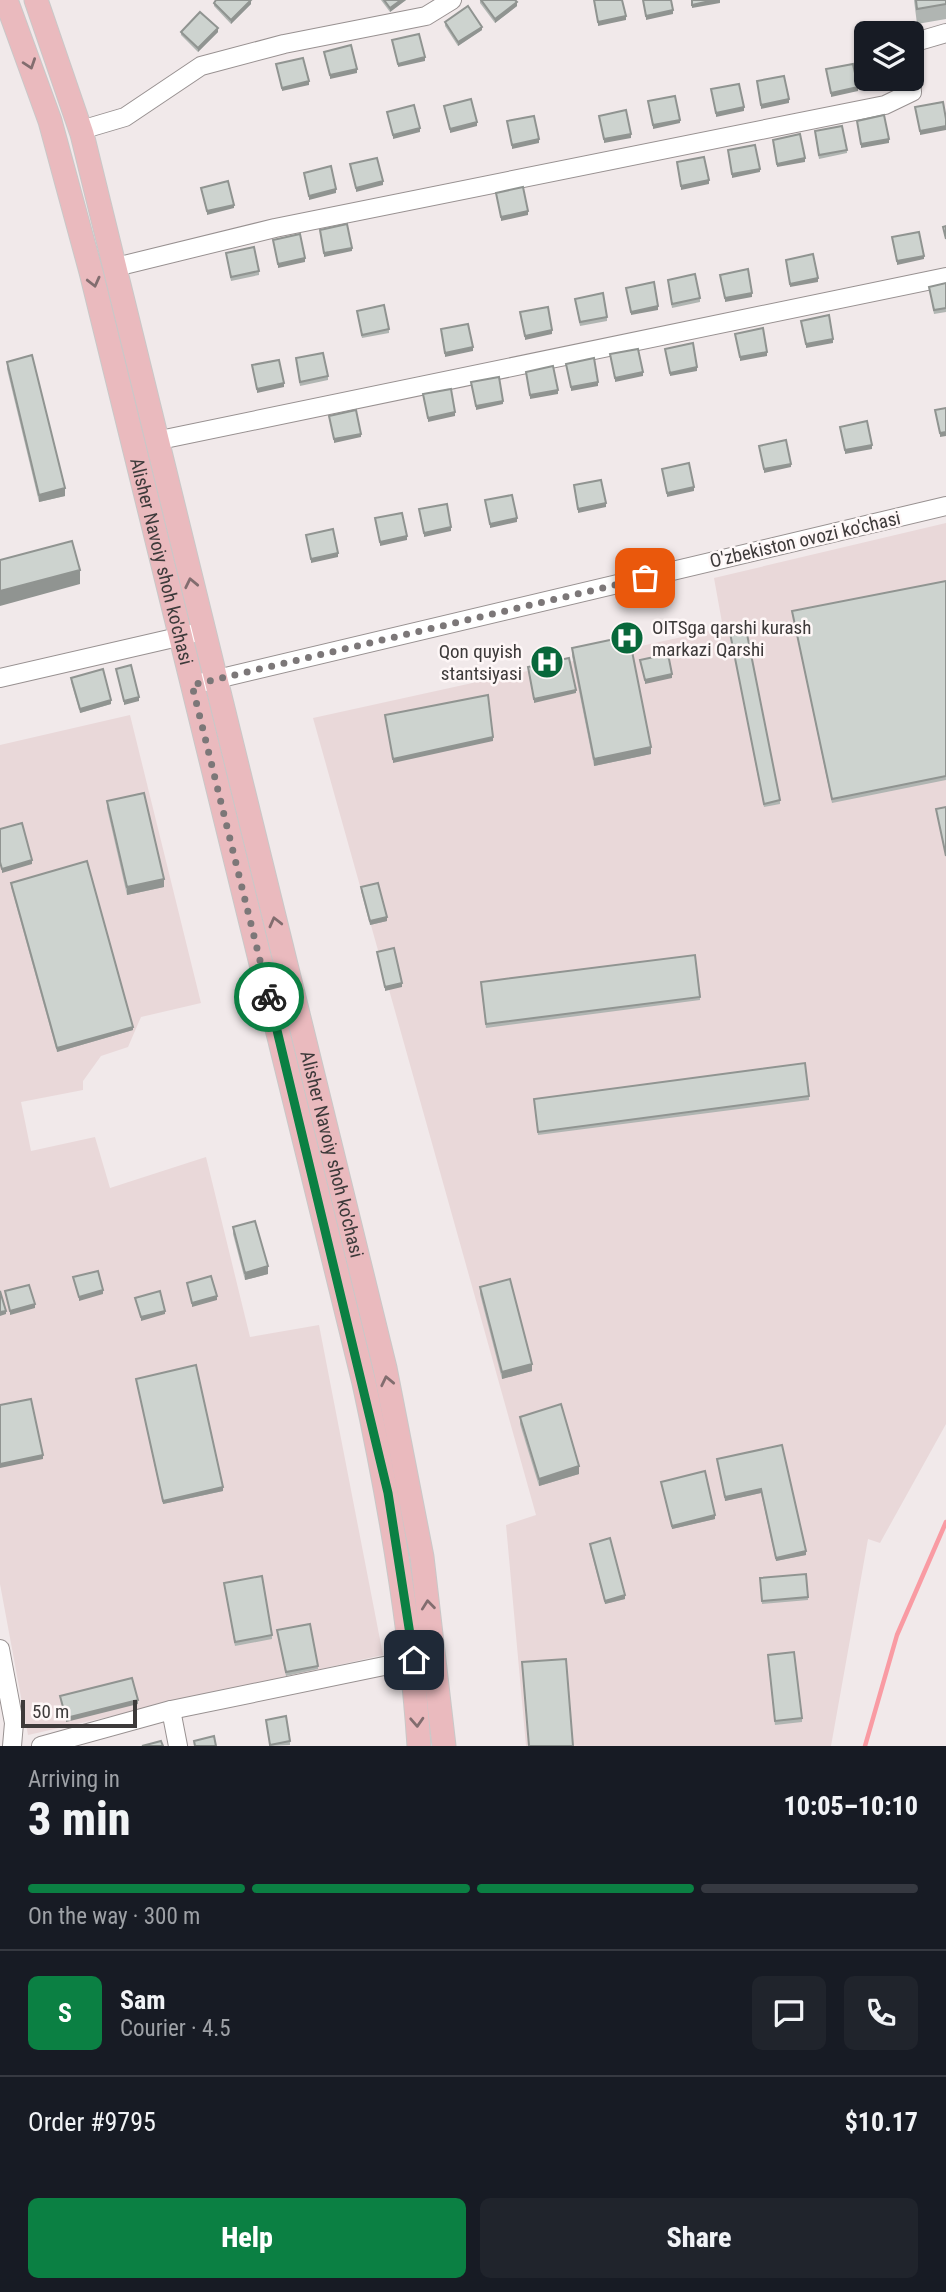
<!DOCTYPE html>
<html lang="en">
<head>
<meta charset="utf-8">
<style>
	body { margin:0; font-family:"Roboto Condensed",sans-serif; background:#20242c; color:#f1f3f6; height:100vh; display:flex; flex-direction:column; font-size:26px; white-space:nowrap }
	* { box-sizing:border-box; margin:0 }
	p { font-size:23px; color:#9ea1a6 }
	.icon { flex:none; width:38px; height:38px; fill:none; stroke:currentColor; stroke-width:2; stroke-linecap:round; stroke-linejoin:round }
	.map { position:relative; height:1746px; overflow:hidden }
	.details { display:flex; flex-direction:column; background:#171b24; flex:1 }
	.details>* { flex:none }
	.fabs { position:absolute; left:854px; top:21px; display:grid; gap:14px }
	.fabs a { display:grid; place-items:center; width:70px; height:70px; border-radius:10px; background:#171b24; box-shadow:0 2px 5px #0004; font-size:35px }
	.scale { position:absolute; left:21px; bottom:18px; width:116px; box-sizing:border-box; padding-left:7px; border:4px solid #3d3a3a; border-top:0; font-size:19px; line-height:24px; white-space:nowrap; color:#3d3a3a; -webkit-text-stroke:5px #fef7f7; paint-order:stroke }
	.pin { position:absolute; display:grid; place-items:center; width:60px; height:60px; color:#fff; margin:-30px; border-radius:14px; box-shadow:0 4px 10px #0006 }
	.courier { position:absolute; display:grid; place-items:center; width:70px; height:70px; margin:-35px; border:5px solid #0b8043; border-radius:50%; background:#fff; color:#222; box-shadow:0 2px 9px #0007 }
	.headline em { font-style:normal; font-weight:800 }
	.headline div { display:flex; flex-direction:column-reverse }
	.headline { display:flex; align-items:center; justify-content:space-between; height:119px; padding:0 28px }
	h1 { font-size:46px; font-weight:800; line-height:52px }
	.bar { display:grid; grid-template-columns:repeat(4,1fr); gap:10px 7px; align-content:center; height:84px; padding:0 28px }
	.bar i { height:9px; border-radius:5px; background:#363941 }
	.bar .active { background:#0b8043 }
	.bar p { grid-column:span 4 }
	.line { display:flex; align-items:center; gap:18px; padding:0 28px; border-top:2px solid #363941 }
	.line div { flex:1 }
	.round { display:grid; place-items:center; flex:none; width:74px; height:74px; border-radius:10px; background:#20242c }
	.cta { display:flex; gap:14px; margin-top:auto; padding:14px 28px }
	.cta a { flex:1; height:80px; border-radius:10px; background:#0b8043; color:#fff; font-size:28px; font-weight:800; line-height:80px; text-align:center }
	.cta a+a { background:#20242c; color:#f1f3f6 }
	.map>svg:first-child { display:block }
	.built { fill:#e9d8d9 }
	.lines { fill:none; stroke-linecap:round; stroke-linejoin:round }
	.stream { stroke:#f99ba3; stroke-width:4.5 }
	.minor-casing { stroke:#989191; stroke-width:20 }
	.major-casing { stroke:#c9c8c8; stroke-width:25 }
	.minor { stroke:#fff; stroke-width:18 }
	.major { stroke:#eababe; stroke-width:23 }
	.wall { fill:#b0b5b2 }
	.shaded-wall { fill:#909491 }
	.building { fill:#cdd3cf; stroke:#909491; stroke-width:2 }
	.oneway { stroke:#826d6f }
	.done { stroke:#7c7778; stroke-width:7; stroke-dasharray:0 12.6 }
	.route { stroke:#0b8043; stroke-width:9 }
	.labels { text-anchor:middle; stroke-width:5; stroke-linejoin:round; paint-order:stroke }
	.street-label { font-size:19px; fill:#3d3a3a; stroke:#fef7f7 }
	.poi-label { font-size:19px; fill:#3d3a3a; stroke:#fef7f7; text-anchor:start }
</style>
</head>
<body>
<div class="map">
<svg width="946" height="1746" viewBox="0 0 946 1746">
	<rect width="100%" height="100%" fill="#f1e9ea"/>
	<g class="built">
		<polygon points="946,523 946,1424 880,1543 868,1539 831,1746 526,1746 506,1525 536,1515 313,718 723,628 714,578"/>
		<polygon points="130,715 201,1003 141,1017 128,1047 101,1056 83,1081 83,1090 21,1102 31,1151 95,1137 110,1188 206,1157 250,1337 319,1325 383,1655 28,1735 0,1584 0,745"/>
	</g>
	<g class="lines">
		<polyline class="stream" points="865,1746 897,1635 946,1522"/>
		<defs>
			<g id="minor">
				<polyline points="912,43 946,33"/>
				<polyline points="81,130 125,117 201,66 284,44 426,16 452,0"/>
				<polyline points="116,267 275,228 885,105 912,92 911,79"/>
				<polyline points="160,440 946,277"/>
				<polyline points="0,678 191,634"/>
				<polyline points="192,685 946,506"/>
				<polyline points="0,1649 14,1723 12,1746"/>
				<polyline points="171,1710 178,1746"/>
				<polyline points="41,1746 171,1710 413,1660"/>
			</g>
			<g id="major">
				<path id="s1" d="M6,0L50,121L91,272L364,1383C390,1503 411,1623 419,1746"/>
				<path id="s2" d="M36,0L82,134L385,1368L422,1557L444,1746"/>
			</g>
		</defs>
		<use href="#minor" class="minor-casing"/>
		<use href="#major" class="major-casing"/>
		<use href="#minor" class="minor"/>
		<use href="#major" class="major"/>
	</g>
	<g class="wall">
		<polygon points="381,0 406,0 390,12"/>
		<polygon points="480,0 517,6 495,23 480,3"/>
		<polygon points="914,0 946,0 946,19 917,24"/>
		<polygon points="214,3 251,4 231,24 214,6"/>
		<polygon points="445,22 482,30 458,46 445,26"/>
		<polygon points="181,32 218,32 198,52 181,35"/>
		<polygon points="815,131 847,150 847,153 819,159"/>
		<polygon points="226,253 259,271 259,275 231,281"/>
		<polygon points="668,280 700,298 700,302 672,308"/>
		<polygon points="946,283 946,312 934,314 929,287"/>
		<polygon points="575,299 607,317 607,321 580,326"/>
		<polygon points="357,311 389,329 389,333 362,338"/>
		<polygon points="296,358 328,376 328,380 300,386"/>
		<polygon points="7,362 65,496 39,502 7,369"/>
		<polygon points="946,581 946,780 832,803 792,611"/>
		<polygon points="730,633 780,800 780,804 764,807"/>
		<polygon points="572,648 651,754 594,766 572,656"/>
		<polygon points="71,678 111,704 80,713 71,682"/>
		<polygon points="107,801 164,887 127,895 107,808"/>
		<polygon points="11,883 133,1030 57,1052 11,887"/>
		<polygon points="361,887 387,921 370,925 361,891"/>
		<polygon points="481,986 700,997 700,1000 486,1028"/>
		<polygon points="809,1096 809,1100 538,1135 534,1102"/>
		<polygon points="233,1227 268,1274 245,1280 233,1234"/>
		<polygon points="480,1287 532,1371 502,1379 480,1294"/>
		<polygon points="136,1379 223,1491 163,1504"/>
		<polygon points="520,1417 579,1474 539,1486 520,1424"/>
		<polygon points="782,1445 806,1555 776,1561 761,1493 725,1501 717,1459"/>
		<polygon points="661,1482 715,1519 672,1529"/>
		<polygon points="590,1544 625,1599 605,1604 590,1548"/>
		<polygon points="806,1574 808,1600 762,1604 760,1578"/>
		<polygon points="224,1583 272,1635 272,1639 235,1646"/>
		<polygon points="277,1630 318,1666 318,1669 286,1676"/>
		<polygon points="768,1659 802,1718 802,1722 775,1725"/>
		<polygon points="266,1720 290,1741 290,1745 270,1746"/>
	</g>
	<g class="shaded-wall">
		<polygon points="251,0 251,4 231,24 231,20"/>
		<polygon points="401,0 406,0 390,12 390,8"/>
		<polygon points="714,0 720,0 720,3 692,8 692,5"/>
		<polygon points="517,2 517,6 495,23 495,19"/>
		<polygon points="673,10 673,14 646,20 646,16"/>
		<polygon points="626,16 626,20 598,26 598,22"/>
		<polygon points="482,27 482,30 458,46 458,42"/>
		<polygon points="218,28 218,32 198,52 198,48"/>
		<polygon points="425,57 425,61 398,67 398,64"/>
		<polygon points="357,69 357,73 330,79 330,75"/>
		<polygon points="309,81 309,85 282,91 282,88"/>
		<polygon points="858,87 858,91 831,97 831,93"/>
		<polygon points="789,99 789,103 761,109 761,105"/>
		<polygon points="744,107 744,111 716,117 716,113"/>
		<polygon points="680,120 680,123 653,129 653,125"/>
		<polygon points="477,122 477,126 450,133 450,129"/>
		<polygon points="946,126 946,130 920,135 920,131"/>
		<polygon points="420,128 420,132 393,139 393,135"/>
		<polygon points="631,134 631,138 604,143 604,139"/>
		<polygon points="539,139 539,143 512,149 512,145"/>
		<polygon points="889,139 889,143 861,148 861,144"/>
		<polygon points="805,158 805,162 777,167 777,164"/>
		<polygon points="760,169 760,172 732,178 732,174"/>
		<polygon points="709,180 709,184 681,190 681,186"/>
		<polygon points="383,181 383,185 356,192 356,188"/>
		<polygon points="336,189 336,193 309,200 309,196"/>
		<polygon points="234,205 234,208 207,215 207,211"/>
		<polygon points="528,211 528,215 501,221 501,217"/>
		<polygon points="352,248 352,251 324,257 324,253"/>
		<polygon points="924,256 924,259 897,265 897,261"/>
		<polygon points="305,258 305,262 278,268 278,264"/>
		<polygon points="818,278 818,282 790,287 790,284"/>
		<polygon points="752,293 752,297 725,302 725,298"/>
		<polygon points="658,306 658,310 631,315 631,312"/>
		<polygon points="552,330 552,334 525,340 525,336"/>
		<polygon points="833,339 833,343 806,348 806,344"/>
		<polygon points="473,347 473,351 445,357 445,353"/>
		<polygon points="767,352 767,356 740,361 740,357"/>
		<polygon points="697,367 697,371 670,376 670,373"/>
		<polygon points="643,372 643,376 615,382 615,378"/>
		<polygon points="598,382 598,386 571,391 571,387"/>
		<polygon points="284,383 284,387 257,393 257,389"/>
		<polygon points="558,390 558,394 530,399 530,395"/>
		<polygon points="503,401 503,404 476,410 476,406"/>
		<polygon points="455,412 455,416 428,422 428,418"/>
		<polygon points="946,432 946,436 940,437 940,433"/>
		<polygon points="361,434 361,437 334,443 334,439"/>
		<polygon points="872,445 872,449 845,454 845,450"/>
		<polygon points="791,464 791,467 764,473 764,469"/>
		<polygon points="694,487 694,491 667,497 667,493"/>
		<polygon points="65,488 65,496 39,502 39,495"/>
		<polygon points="606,503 606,507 578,513 578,509"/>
		<polygon points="517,518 517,522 490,528 490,524"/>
		<polygon points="451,527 451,531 424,537 424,533"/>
		<polygon points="407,536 407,540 380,546 380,542"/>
		<polygon points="338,553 338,557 311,563 311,559"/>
		<polygon points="80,570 80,584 0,606 0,591"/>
		<polygon points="672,674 672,678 645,684 645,680"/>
		<polygon points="576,690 576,693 534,703 534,699"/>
		<polygon points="139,697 139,701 124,705 124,701"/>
		<polygon points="111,700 111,704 80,713 80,709"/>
		<polygon points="493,737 493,741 393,763 393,759"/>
		<polygon points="651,747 651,754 594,766 594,759"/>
		<polygon points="32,860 32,864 2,873 2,869"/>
		<polygon points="164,879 164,887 127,895 127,887"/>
		<polygon points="387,917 387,921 370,925 370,921"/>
		<polygon points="402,983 402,987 385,991 385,987"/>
		<polygon points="133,1027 133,1030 57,1052 57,1048"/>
		<polygon points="268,1266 268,1274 245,1280 245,1273"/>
		<polygon points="103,1290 103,1294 79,1301 79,1297"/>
		<polygon points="217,1296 217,1300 192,1307 192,1303"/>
		<polygon points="35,1304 35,1308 10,1315 10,1311"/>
		<polygon points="6,1311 6,1314 0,1316 0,1312"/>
		<polygon points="165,1311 165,1314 141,1321 141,1317"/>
		<polygon points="532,1364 532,1371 502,1379 502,1372"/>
		<polygon points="43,1455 43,1459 0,1468 0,1464"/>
		<polygon points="579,1466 579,1474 539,1486 539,1479"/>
		<polygon points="223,1487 223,1491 163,1504 163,1501"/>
		<polygon points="761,1489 761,1493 725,1501 725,1497"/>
		<polygon points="715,1515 715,1519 672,1529 672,1526"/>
		<polygon points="806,1551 806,1555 776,1561 776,1558"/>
		<polygon points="625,1595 625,1599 605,1604 605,1601"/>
		<polygon points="138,1700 138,1704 66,1722 66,1718"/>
	</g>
	<g class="building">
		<polygon points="216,0 251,0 231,20 214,3"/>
		<polygon points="384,0 401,0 390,8"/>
		<polygon points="481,0 515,0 517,2 495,19"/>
		<polygon points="594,0 622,0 626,16 598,22"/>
		<polygon points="643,0 671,0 673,10 646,16"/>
		<polygon points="692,0 714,0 692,5"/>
		<polygon points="916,0 946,0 946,4 917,9"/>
		<polygon points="468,6 482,27 458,42 445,22"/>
		<polygon points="200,12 218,28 198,48 181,32"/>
		<polygon points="419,34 425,57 398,64 392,40"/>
		<polygon points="351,45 357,69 330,75 324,52"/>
		<polygon points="303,58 309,81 282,88 276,64"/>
		<polygon points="853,64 858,87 831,93 826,69"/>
		<polygon points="784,76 789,99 761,105 757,81"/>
		<polygon points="739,84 744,107 716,113 711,89"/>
		<polygon points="675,96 680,120 653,125 648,101"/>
		<polygon points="471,99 477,122 450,129 444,106"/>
		<polygon points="943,102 946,119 946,126 920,131 915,107"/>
		<polygon points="414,105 420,128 393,135 387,112"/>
		<polygon points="626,110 631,134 604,139 599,116"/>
		<polygon points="884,115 889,139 861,144 857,121"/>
		<polygon points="534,116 539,139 512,145 507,121"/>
		<polygon points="842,126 847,150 819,155 815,131"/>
		<polygon points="800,134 805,158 777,164 773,140"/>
		<polygon points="755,145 760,169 732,174 728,150"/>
		<polygon points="704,157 709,180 681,186 677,162"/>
		<polygon points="377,158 383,181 356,188 350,164"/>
		<polygon points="331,166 336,189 309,196 304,173"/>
		<polygon points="228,181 234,205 207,211 201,188"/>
		<polygon points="523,187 528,211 501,217 496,193"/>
		<polygon points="347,224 352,248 324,253 320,230"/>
		<polygon points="946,226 946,239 943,227"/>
		<polygon points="919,232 924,256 897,261 892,237"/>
		<polygon points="300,234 305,258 278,264 273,240"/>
		<polygon points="254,247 259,271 231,277 226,253"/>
		<polygon points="813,254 818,278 790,284 786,260"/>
		<polygon points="748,269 752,293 725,298 720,275"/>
		<polygon points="695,274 700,298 672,304 668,280"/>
		<polygon points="654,282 658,306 631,312 626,288"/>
		<polygon points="946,283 946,308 934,310 929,287"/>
		<polygon points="603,293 607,317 580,322 575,299"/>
		<polygon points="384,305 389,329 362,335 357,311"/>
		<polygon points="548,307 552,330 525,336 520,312"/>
		<polygon points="829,315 833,339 806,344 801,321"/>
		<polygon points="468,324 473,347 445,353 441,329"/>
		<polygon points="763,328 767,352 740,357 735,334"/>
		<polygon points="693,343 697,367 670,373 665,349"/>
		<polygon points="638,349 643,372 615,378 610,354"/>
		<polygon points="323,353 328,376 300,382 296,358"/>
		<polygon points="32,355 65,488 39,495 7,362"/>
		<polygon points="594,358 598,382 571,387 566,364"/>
		<polygon points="279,360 284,383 257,389 252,365"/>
		<polygon points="553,366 558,390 530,395 526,372"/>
		<polygon points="499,377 503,401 476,406 471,382"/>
		<polygon points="451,389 455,412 428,418 423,394"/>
		<polygon points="946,408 946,432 940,433 935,410"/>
		<polygon points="356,410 361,434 334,439 329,416"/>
		<polygon points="867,421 872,445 845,450 840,427"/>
		<polygon points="786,440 791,464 764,469 759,446"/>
		<polygon points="689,463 694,487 667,493 662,469"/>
		<polygon points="601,480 606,503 578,509 574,485"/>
		<polygon points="512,495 517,518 490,524 485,500"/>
		<polygon points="447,504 451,527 424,533 419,509"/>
		<polygon points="402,513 407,536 380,542 375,518"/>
		<polygon points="333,529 338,553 311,559 306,535"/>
		<polygon points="72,541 80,570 0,591 0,560"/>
		<polygon points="946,581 946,776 832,799 792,611"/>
		<polygon points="746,629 780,800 764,804 730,633"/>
		<polygon points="629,636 651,747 594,759 572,648"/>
		<polygon points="668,654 672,674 645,680 640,660"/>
		<polygon points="569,658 576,690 534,699 528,667"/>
		<polygon points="131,665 139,697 124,701 116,669"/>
		<polygon points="103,669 111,700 80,709 71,678"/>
		<polygon points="488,695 493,737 393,759 385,715"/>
		<polygon points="144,793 164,879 127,887 107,801"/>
		<polygon points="946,807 946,856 936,809"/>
		<polygon points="22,823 32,860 2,869 0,862 0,829"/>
		<polygon points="87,861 133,1027 57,1048 11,883"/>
		<polygon points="378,883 387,917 370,921 361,887"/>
		<polygon points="394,948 402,983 385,987 377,952"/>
		<polygon points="695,955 700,997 486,1024 481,982"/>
		<polygon points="805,1063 809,1096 538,1132 534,1099"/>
		<polygon points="255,1221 268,1266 245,1273 233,1227"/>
		<polygon points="98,1271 103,1290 79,1297 73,1277"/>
		<polygon points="211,1276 217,1296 192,1303 187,1283"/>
		<polygon points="510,1279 532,1364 502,1372 480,1287"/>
		<polygon points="29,1285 35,1304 10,1311 5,1291"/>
		<polygon points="0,1291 6,1311 0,1312"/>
		<polygon points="160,1291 165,1311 141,1317 135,1298"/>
		<polygon points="196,1365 223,1487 163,1501 136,1379"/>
		<polygon points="31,1399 43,1455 0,1464 0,1405"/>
		<polygon points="561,1404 579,1466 539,1479 520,1417"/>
		<polygon points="782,1445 806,1551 776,1558 761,1489 725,1497 717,1459"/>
		<polygon points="705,1471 715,1515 672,1526 661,1482"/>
		<polygon points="610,1538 625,1595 605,1601 590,1544"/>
		<polygon points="806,1574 808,1597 762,1601 760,1578"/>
		<polygon points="262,1576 272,1635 235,1642 224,1583"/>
		<polygon points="310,1624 318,1666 286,1672 277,1630"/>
		<polygon points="794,1652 802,1718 775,1721 768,1655"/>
		<polygon points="566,1659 573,1746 529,1746 522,1662"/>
		<polygon points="132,1678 138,1700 66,1718 60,1696"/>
		<polygon points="286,1716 290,1741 270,1745 266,1720"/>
		<polygon points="214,1736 216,1746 195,1746 194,1741"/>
		<polygon points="161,1741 163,1746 142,1746"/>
	</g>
	<defs><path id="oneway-chevron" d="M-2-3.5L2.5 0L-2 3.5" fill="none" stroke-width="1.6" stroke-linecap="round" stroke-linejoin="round" transform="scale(1.75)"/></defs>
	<g class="oneway">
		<use href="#oneway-chevron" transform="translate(30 64) rotate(71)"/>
		<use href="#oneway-chevron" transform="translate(94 282) rotate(76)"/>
		<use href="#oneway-chevron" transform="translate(191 583) rotate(-102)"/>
		<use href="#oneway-chevron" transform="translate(275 922) rotate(-104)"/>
		<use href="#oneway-chevron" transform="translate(387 1381) rotate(-102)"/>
		<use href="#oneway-chevron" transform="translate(428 1605) rotate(-96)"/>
		<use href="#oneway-chevron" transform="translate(417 1722) rotate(87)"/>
	</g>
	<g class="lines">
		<polyline class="done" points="269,997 192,685 645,578"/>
		<polyline class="route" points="269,997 388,1493 414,1660"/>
	</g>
	<defs>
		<symbol id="hospital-disc" viewBox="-11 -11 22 22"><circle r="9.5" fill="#08683b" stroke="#fef7f7"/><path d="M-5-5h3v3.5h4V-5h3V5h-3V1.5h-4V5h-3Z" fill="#fff"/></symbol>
	</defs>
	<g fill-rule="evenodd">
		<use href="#hospital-disc" x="608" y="619" width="38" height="38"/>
		<use href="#hospital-disc" x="528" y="643" width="38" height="38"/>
	</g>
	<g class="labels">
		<g class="street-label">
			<text transform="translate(805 539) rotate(-13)" y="7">O'zbekiston ovozi ko'chasi</text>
			<text dy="7" stroke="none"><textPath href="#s1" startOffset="583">Alisher Navoiy shoh ko'chasi</textPath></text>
			<text dy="7" stroke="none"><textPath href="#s2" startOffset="1192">Alisher Navoiy shoh ko'chasi</textPath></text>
		</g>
		<g class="poi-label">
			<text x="652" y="634">OITSga qarshi kurash<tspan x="652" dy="22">markazi Qarshi</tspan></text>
			<text x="522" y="658" text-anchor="end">Qon quyish<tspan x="522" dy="22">stantsiyasi</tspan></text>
		</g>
	</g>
</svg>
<div class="fabs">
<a><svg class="icon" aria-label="layers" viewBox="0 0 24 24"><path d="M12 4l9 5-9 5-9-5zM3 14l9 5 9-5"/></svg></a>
</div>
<div class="scale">50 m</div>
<div class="pin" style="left:645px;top:578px;background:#ea580c"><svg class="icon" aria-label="bag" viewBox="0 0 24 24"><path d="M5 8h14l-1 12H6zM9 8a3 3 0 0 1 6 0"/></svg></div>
<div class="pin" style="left:414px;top:1660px;background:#1f2937"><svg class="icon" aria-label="home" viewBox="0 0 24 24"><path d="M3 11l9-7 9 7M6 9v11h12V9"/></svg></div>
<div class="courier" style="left:269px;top:997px"><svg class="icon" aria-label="bike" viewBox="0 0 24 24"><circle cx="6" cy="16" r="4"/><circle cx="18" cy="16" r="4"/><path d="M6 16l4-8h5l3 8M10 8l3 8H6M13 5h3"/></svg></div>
</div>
<section class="details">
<div class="headline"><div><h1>3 min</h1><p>Arriving in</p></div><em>10:05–10:10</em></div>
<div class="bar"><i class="active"></i><i class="active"></i><i class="active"></i><i></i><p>On the way · 300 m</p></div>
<div class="line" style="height:126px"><b class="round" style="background:#0b8043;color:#fff">S</b><div><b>Sam</b><p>Courier · 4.5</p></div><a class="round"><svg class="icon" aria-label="chat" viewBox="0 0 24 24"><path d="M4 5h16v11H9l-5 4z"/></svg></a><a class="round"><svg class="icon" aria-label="phone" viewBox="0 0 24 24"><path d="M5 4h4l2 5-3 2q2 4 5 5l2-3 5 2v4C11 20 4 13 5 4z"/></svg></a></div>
<div class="line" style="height:91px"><div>Order #9795</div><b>$10.17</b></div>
<div class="cta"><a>Help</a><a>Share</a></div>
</section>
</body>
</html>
